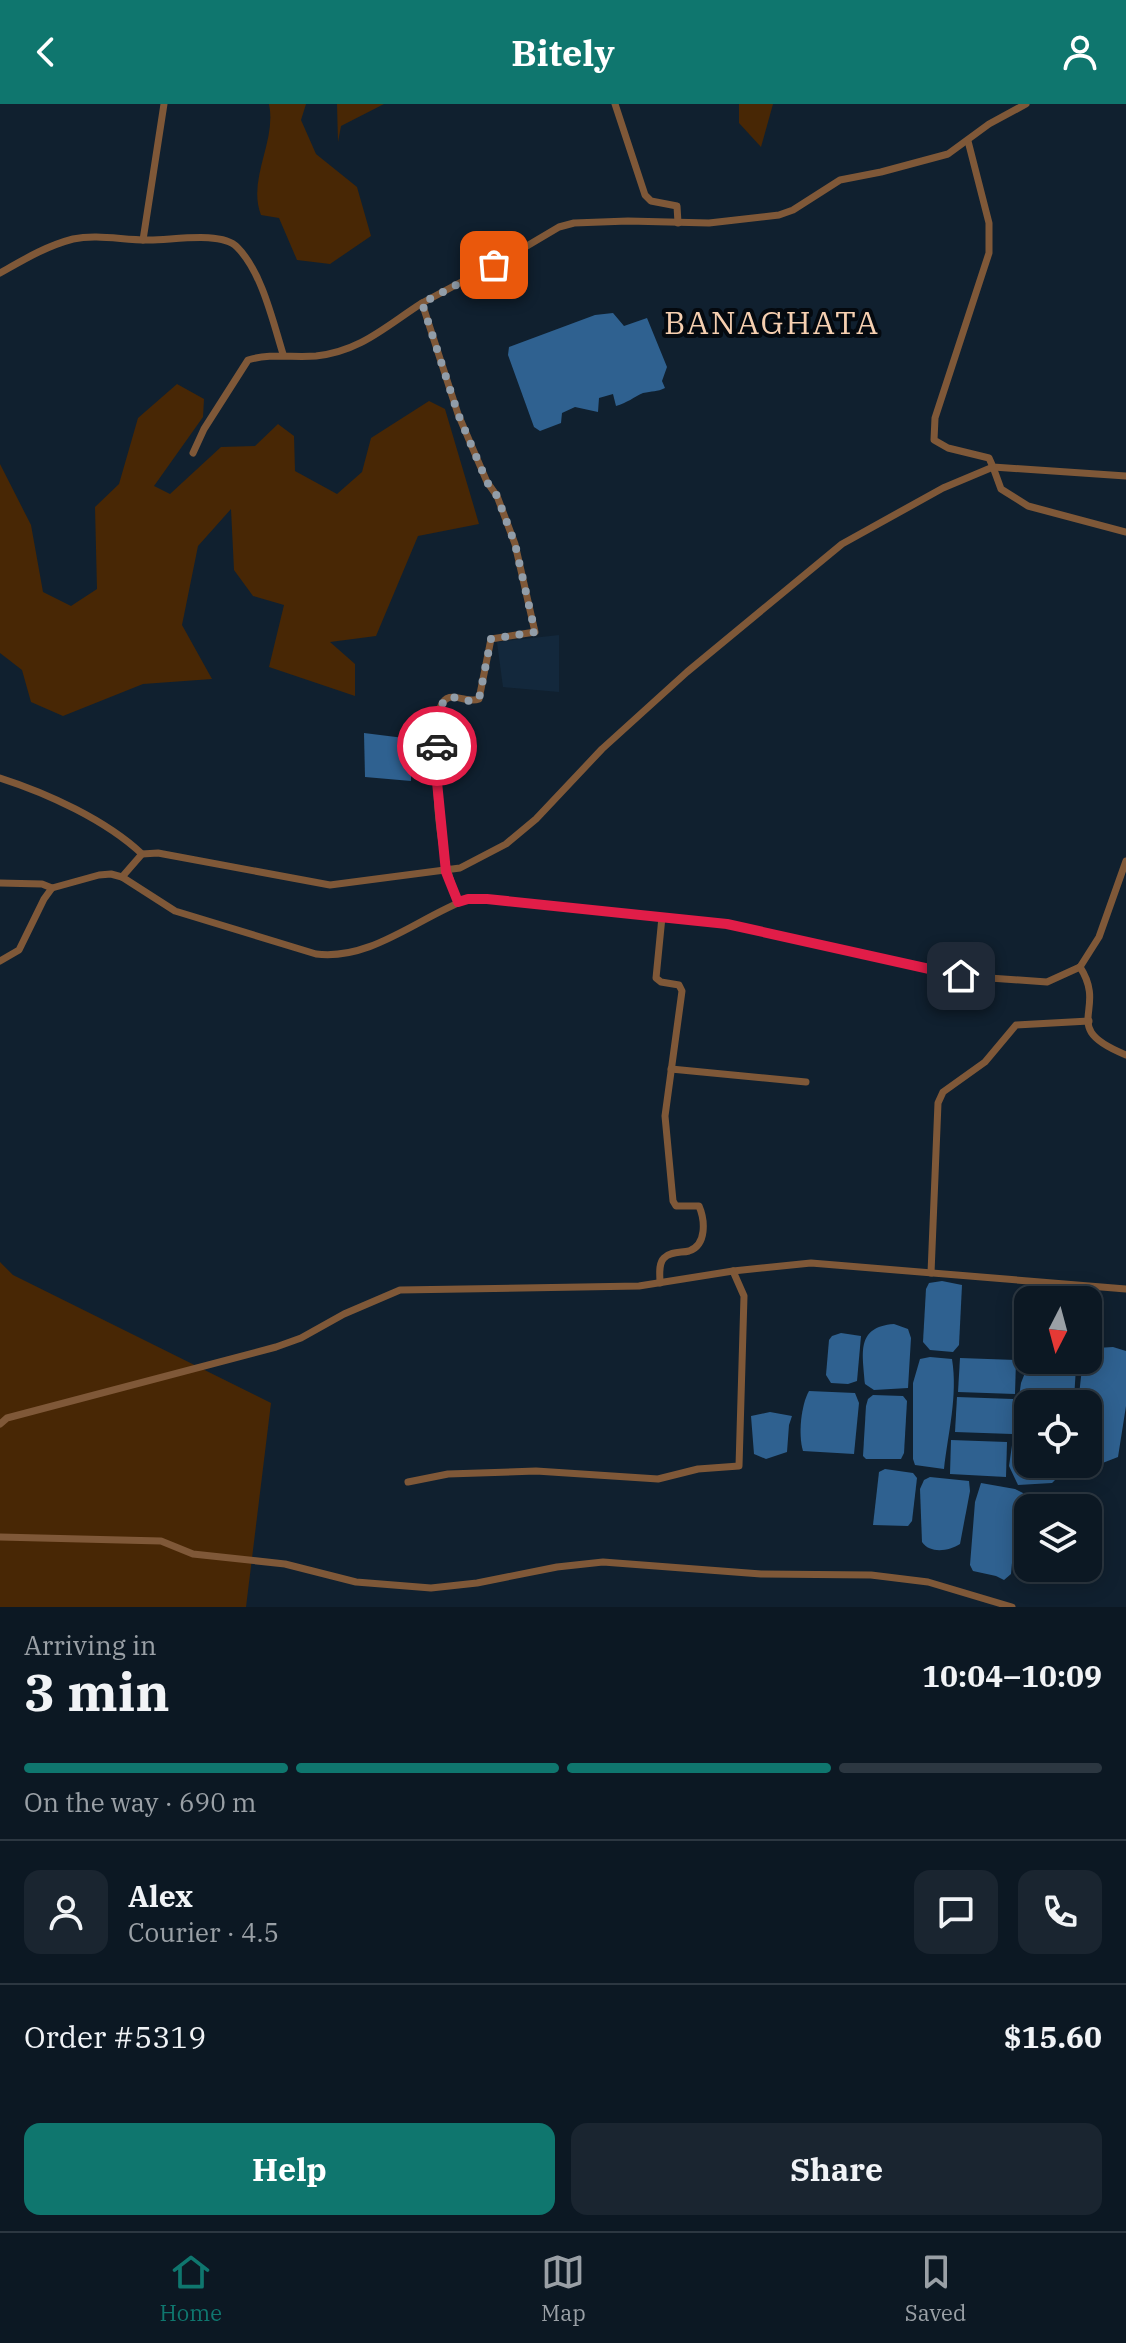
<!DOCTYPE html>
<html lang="en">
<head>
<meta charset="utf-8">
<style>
	body { margin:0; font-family:"IBM Plex Serif",serif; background:#1a2530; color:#f1f3f6; height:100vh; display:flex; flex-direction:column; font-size:30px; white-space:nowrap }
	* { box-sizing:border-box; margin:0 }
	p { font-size:26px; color:#9aa0a6 }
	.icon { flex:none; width:44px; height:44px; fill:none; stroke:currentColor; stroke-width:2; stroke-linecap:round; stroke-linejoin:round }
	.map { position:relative; height:1503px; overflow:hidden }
	.side { display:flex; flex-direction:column; background:#0c1823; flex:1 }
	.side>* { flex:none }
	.needle { width:52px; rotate:186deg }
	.fabs { position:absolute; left:1014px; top:1182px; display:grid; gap:16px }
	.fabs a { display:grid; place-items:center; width:88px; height:88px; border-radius:16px; background:#0c1823; box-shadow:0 4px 20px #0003,0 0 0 2px #2c3741; font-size:40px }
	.pin { position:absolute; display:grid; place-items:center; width:68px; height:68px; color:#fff; margin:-34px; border-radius:16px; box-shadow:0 4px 12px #0006 }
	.courier { position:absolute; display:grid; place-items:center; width:80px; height:80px; margin:-40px; border:6px solid #e11d48; border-radius:50%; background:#fff; color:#222; box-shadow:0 2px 10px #0007 }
	.headline em { font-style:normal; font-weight:800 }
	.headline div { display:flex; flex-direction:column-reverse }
	.headline { display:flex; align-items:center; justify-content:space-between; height:136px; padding:0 24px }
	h1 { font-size:52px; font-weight:800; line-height:60px }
	.bar { display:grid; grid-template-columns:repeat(4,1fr); gap:12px 8px; align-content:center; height:96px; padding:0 24px }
	.bar i { height:10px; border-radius:6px; background:#2c3741 }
	.bar .on { background:#0f766e }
	.bar p { grid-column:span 4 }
	.line { display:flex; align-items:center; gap:20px; padding:0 24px; border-top:2px solid #2c3741 }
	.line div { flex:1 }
	.round { display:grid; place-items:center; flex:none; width:84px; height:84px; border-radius:16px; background:#1a2530 }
	.cta { display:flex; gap:16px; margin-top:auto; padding:16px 24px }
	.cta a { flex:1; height:92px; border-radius:16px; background:#0f766e; color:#fff; font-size:32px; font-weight:800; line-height:92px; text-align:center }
	.cta a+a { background:#1a2530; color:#f1f3f6 }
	header { display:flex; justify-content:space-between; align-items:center; height:104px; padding:0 24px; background:#0f766e; color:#fff; font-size:36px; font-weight:800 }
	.tab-bar { display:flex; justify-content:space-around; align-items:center; height:112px; border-top:2px solid #2c3741; background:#0c1823; font-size:22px; color:#9aa0a6 }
	.tab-bar a { display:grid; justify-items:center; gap:4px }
	.tab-bar .on { color:#0f766e }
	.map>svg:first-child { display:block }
	.built { fill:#13283c }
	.green { fill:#482705 }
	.water { fill:#2f6190 }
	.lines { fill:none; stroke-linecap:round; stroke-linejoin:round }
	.street { stroke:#7f5838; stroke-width:7 }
	.done { stroke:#919da9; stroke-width:8; stroke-dasharray:0 14.4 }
	.route { stroke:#e11d48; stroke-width:10 }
	.labels { text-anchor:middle; stroke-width:8; stroke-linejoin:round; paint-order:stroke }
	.quarter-label { font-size:32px; letter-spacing:2px; fill:#f6cfb0; stroke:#04090f }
</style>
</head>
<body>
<header><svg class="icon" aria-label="back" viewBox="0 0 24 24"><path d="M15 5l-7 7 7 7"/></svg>Bitely<svg class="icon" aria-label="person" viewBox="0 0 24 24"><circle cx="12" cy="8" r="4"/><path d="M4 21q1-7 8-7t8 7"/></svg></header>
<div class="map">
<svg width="1126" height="1503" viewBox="0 0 1126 1503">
	<rect width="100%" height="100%" fill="#10202f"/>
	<polygon class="built" points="559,531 559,588 503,583 497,538"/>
	<g class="green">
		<path d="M269,0H306L301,16L316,50L357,83L371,132L330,160L297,156L279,114L261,111C247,75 277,37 269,0Z"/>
		<polygon points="337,0 384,0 341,22 338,38"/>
		<polygon points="739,0 773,0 761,43 739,19"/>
		<polygon points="177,280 204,295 203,313 154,382 170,390 221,343 255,342 278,320 294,332 295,367 337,390 362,368 371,334 429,297 445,305 479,420 418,432 376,532 330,538 355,560 355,592 269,563 284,501 253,492 234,466 231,405 198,442 182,521 212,575 143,580 63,612 31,598 22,566 0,549 0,360 31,421 43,488 71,502 97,485 95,403 119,380 138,314"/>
		<polygon points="0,1158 13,1171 271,1299 246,1503 0,1503"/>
	</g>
	<g class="water">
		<path d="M613,209L624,222L647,214L667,263L662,277L665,284C657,288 652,287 643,289C634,293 627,299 616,302L613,290L599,294L598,308L575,303L562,309L561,319L540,327L534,323L508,251L509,243L595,211Z"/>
		<polygon points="364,629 412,635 411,677 365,673"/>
		<polygon points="942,1177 962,1181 959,1241 953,1248 930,1246 923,1238 926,1185 929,1179"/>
		<path d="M894,1220L908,1225L911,1234L908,1284L874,1286L865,1280C863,1250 855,1223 894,1220Z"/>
		<polygon points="841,1229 861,1232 857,1277 848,1280 831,1279 826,1271 829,1236 832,1232"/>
		<polygon points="1113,1243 1126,1247 1126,1302 1118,1353 1100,1360 1084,1361 1088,1360 1088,1300 1078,1300 1082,1264 1092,1256 1092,1249 1097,1244"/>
		<path d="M930,1253L952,1255C958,1292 948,1329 944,1365L915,1361L913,1355V1279L920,1255Z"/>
		<polygon points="960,1254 1016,1256 1015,1290 958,1288"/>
		<polygon points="1028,1261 1076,1263 1074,1295 1071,1300 1028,1300 1028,1360 1063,1360 1058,1373 1052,1379 1018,1381 1009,1362 1021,1279"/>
		<path d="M809,1287L855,1289L859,1299L854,1350L803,1347C798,1331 801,1301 809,1287Z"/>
		<polygon points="873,1291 903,1292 907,1297 904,1349 901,1355 866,1355 863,1352 866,1302 868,1295"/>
		<polygon points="957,1293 1013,1295 1012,1330 955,1328"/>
		<polygon points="770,1308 792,1312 789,1321 787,1348 766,1355 754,1350 751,1312"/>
		<polygon points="951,1336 1007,1338 1006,1373 950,1370"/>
		<polygon points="885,1365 913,1369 917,1374 912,1417 908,1422 873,1421 879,1368"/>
		<path d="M930,1373L969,1377L970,1387L960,1440C949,1447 930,1450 922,1438L920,1385L924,1376Z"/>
		<path d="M981,1379L1015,1385L1023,1389C1026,1414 1012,1443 1011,1470L1004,1476L996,1472L973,1467L970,1461L975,1398Z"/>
	</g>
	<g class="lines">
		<g class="street">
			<polyline points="615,0 645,91 651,97 677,102 678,119"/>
			<polyline points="968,37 989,119 989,149 935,314 934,336 948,344 989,354 993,363 1126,372"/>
			<polyline points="143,136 164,0"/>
			<path d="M0,169C23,156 46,142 73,135C97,130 122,136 147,136C168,137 221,126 237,143C262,168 273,218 283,250"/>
			<path d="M193,349L204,325L248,256C271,249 293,254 316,252C361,247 386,222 422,199"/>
			<path d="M0,674C47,689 106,716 142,750"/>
			<polyline points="122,773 142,750 158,749 330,781 460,764 506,740 536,715 602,645 687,568 842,440 943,384 993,363 1001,385 1028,402 1126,428"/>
			<polyline points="0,779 42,780 52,784"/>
			<path d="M458,798C434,737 434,669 440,604C448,582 465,601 479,595L491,535L535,528L515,440L497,392L487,378L458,310L422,199L510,152L559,123L574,119L628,117L709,119L779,111L793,106L840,76L881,68L948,50L989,20L1026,0"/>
			<path d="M0,857L19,846L44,795L52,784L99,771L111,770L122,773L175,807L316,850C371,857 419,813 468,795H487L727,820L961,872L1047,878L1080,863"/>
			<polyline points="1080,863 1099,833 1126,757"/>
			<path d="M1080,863C1109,908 1057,923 1126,951"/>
			<polyline points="671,965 806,978"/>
			<polyline points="931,1169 938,999 943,988 985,958 1016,921 1089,917"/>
			<path d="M660,1179C660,1171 658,1160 664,1154C671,1147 681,1149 689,1147C707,1141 705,1116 699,1102H676L673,1097L665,1012L682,887L679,881L661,878L656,874L662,813"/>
			<polyline points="0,1320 7,1314 276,1243 301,1234 344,1210 400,1186 639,1182 733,1167 811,1159 1126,1185"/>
			<polyline points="408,1378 448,1370 536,1367 658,1375 698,1365 739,1362 744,1192 733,1167"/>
			<polyline points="0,1433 161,1437 193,1450 285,1460 356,1478 431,1484 477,1479 557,1463 603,1458 761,1470 871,1471 928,1478 1012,1503"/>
		</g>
	</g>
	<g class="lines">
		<path class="done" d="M437,642L443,597C456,587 467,602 479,595L491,535L535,528L515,440L497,392L487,378L458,310L422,199L494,161"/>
		<polyline class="route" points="437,642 435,658 446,768 458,798 468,795 487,795 727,820 961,872"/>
	</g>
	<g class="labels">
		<g class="quarter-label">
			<text x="772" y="230">BANAGHATA</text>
		</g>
	</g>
</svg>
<div class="fabs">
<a><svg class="needle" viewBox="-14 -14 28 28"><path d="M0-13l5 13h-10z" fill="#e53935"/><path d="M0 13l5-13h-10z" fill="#9aa0a6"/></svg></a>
<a><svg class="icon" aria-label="locate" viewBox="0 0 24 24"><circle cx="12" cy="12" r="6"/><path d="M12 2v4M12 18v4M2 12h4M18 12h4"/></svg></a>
<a><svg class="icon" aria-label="layers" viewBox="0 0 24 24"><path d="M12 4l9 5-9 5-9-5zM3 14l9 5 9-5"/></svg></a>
</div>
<div class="pin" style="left:494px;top:161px;background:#ea580c"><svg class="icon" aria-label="bag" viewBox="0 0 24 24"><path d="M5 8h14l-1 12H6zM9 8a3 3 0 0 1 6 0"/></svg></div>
<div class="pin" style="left:961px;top:872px;background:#1f2937"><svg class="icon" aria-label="home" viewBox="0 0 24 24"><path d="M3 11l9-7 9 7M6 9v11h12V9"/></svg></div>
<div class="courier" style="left:437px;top:642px"><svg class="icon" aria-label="car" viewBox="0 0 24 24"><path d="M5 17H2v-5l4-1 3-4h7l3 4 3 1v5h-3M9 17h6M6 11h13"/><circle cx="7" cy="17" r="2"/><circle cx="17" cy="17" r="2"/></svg></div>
</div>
<section class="side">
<div class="headline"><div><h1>3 min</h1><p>Arriving in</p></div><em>10:04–10:09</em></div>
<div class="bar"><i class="on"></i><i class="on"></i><i class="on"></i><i></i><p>On the way · 690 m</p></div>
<div class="line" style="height:144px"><a class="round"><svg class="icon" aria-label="person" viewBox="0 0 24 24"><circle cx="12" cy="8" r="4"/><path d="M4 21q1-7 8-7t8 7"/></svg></a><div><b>Alex</b><p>Courier · 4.5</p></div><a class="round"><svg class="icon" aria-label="chat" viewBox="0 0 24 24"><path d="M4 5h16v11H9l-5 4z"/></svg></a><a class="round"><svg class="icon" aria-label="phone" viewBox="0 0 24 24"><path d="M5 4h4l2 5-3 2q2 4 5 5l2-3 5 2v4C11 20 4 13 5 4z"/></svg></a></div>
<div class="line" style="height:104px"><div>Order #5319</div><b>$15.60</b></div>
<div class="cta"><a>Help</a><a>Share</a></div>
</section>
<nav class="tab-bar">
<a class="on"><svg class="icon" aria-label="home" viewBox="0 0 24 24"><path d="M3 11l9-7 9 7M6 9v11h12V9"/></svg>Home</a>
<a><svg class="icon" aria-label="map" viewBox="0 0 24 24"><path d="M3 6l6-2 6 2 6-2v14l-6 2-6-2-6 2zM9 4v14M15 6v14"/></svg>Map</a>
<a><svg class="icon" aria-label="saved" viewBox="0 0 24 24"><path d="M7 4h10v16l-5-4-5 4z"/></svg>Saved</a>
</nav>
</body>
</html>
